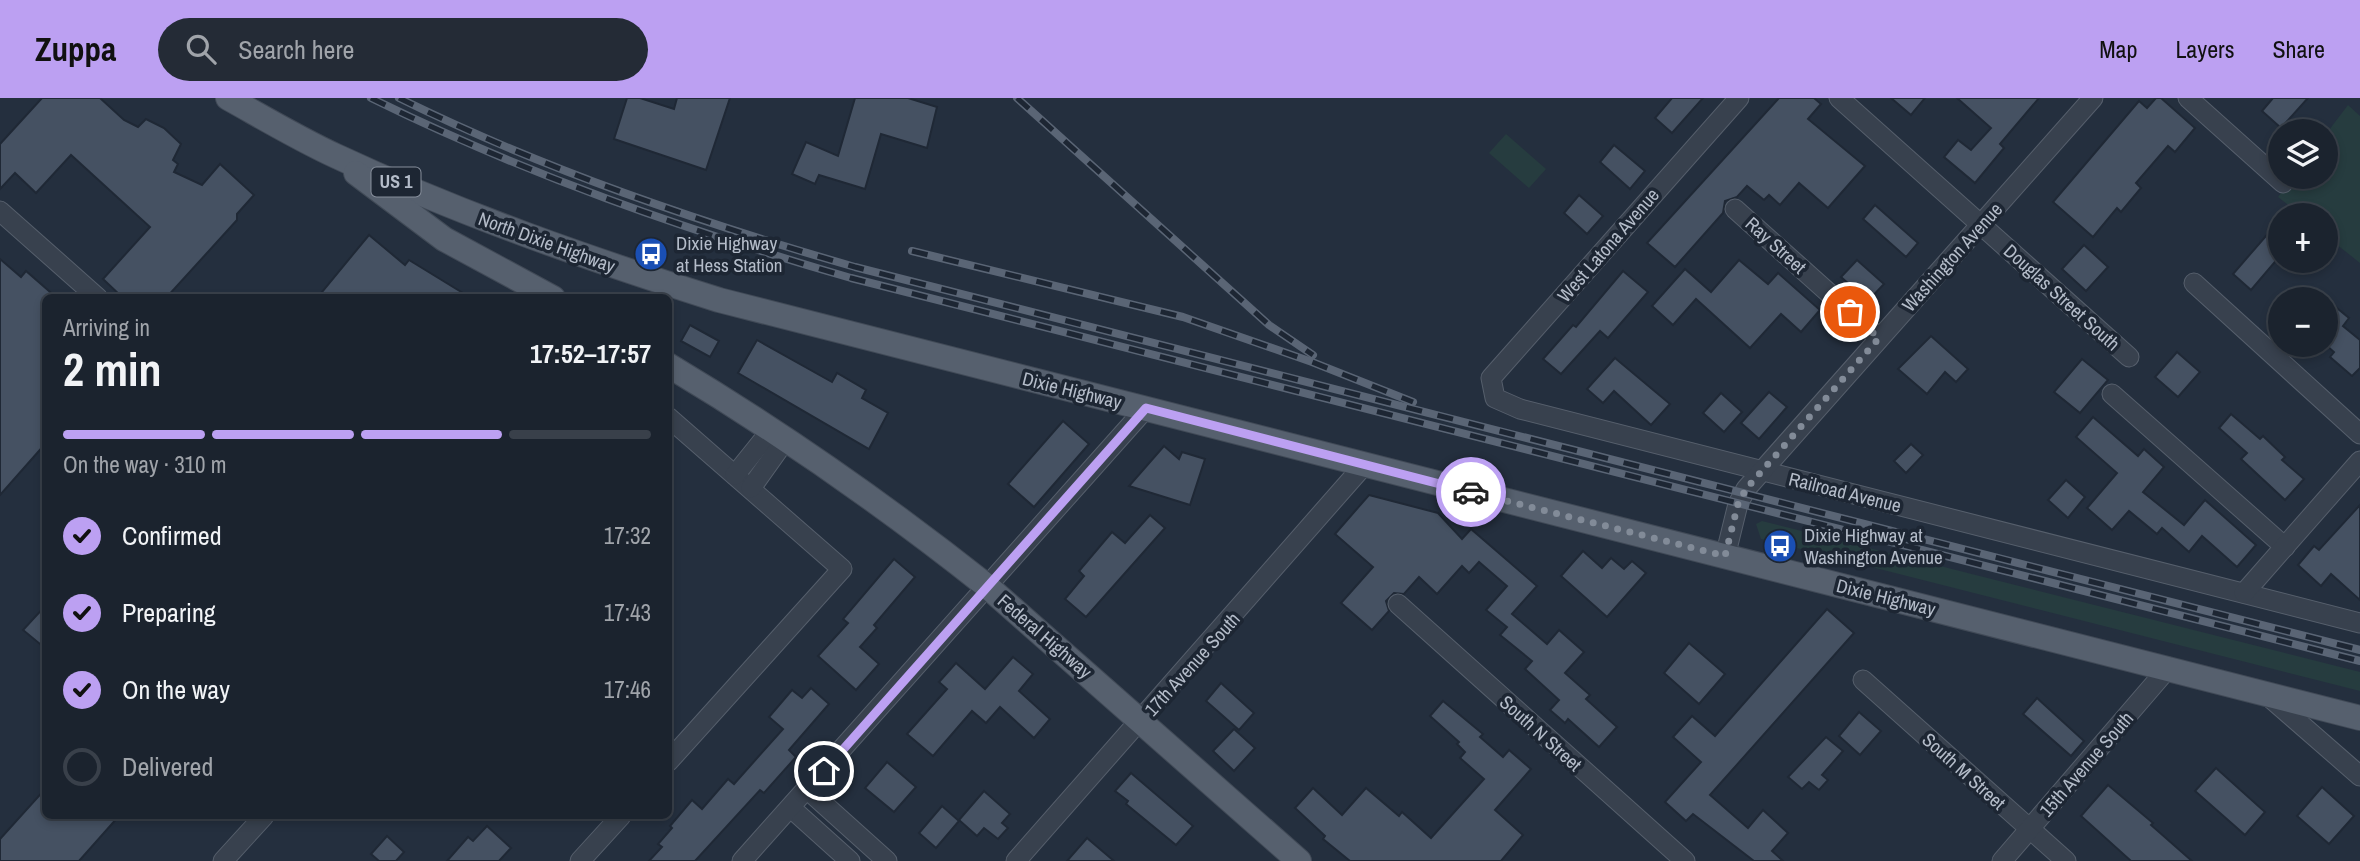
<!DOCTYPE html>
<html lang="en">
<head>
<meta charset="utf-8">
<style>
	body { margin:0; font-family:"Archivo Narrow",sans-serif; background:#242b36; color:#f1f3f6; height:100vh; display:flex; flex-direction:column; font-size:26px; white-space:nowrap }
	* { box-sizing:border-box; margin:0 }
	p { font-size:23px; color:#a0a4aa }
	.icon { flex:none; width:38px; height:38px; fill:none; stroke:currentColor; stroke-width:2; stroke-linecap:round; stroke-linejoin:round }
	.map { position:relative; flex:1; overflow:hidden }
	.sheet { position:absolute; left:42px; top:196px; width:630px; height:525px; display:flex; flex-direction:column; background:#1b232e; border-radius:10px; box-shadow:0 4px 10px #0003,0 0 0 2px #39404a }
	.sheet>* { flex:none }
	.fabs { position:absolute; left:2268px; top:21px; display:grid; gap:14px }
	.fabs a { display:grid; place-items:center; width:70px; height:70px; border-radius:50%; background:#1b232e; box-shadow:0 4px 10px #0003,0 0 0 2px #39404a; font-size:35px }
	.pin { position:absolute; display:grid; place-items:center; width:60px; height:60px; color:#fff; margin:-30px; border:4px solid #fff; border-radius:50%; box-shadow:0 2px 7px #0007 }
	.courier { position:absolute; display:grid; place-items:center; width:70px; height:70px; margin:-35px; border:5px solid #bca0f2; border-radius:50%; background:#fff; color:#222; box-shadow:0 2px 9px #0007 }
	.summary em { font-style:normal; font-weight:700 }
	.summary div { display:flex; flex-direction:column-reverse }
	.summary { display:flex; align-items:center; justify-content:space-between; height:119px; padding:0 21px }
	h1 { font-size:46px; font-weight:700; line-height:52px }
	.bar { display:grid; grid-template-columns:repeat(4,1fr); gap:10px 7px; align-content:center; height:84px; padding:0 21px }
	.bar i { height:9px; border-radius:5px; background:#39404a }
	.bar .on { background:#bca0f2 }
	.bar p { grid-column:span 4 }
	ol { padding:0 21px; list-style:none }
	li { display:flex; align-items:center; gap:21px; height:77px }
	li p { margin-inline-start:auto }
	li .icon { padding:7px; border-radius:50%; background:#bca0f2; color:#111; stroke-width:4 }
	li:last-child { color:#a0a4aa }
	li i { width:38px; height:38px; border:4px solid #39404a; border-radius:50% }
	header { display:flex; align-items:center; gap:42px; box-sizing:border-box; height:98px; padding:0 35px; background:#bca0f2; color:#111 }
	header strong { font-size:33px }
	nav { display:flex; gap:38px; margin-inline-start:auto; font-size:24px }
	.search { width:490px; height:63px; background:#242b36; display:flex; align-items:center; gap:18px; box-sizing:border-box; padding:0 24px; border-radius:38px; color:#a0a4aa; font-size:26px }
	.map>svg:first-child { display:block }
	.green { fill:#263c3f }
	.building { fill:#455162; stroke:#1f2835; stroke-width:2 }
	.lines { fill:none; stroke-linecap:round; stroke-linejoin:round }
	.minor-casing { stroke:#565f6c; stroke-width:21 }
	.major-casing { stroke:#414a57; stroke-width:26 }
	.minor { stroke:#38414e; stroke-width:19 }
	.major { stroke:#56606e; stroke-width:24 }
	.rail-casing { stroke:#5a6575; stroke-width:8 }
	.rail { stroke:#1d2633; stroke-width:5; stroke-dasharray:16; stroke-linecap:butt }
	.done { stroke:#828b98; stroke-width:7; stroke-dasharray:0 12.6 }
	.route { stroke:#bca0f2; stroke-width:9 }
	.labels { text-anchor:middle; stroke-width:7; stroke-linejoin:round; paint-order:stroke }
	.shield { fill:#1d2633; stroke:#878f9c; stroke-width:2 }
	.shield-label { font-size:18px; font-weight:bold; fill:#b4bcc9 }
	.street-label { font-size:19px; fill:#b4bcc9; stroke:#1d2633 }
	.poi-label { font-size:19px; fill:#b4bcc9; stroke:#1d2633; text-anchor:start }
</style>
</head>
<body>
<header>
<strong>Zuppa</strong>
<div class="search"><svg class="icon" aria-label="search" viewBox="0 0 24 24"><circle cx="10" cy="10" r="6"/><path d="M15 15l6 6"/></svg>Search here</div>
<nav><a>Map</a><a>Layers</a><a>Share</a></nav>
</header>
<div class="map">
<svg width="2360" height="763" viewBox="0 0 2360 763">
	<rect width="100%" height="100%" fill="#242f3e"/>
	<g class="green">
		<polygon points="2348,7 2360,18 2360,165 2326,138 2326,117 2301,117 2278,99 2293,79 2326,79 2326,36"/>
		<polygon points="1506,36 1546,71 1529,90 1489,55"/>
		<polygon points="1762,423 2360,574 2360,593 1761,441 1756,426"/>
	</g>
	<g class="building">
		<polygon points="42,0 100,0 124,22 138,29 146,21 164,30 181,46 173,62 178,66 174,74 202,87 220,66 254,97 237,116 237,122 166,200 123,200 103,181 150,129 71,57 36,95 15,75 0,91 0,46"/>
		<polygon points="627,0 640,0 674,11 677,0 730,0 706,72 614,41"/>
		<polygon points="855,0 908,0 937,9 927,50 881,36 865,91 819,77 815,86 792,76 806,44 838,58"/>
		<polygon points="1672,0 1703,0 1672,35 1655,20"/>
		<polygon points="1779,0 1814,0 1821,6 1808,21 1865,68 1828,110 1799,85 1780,107 1769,97 1764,102 1747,88 1737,99 1725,103 1723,115 1675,169 1647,145"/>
		<polygon points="1891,0 1925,0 1911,17"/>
		<polygon points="1957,0 2039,0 2000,46 2004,50 1975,85 1944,59 1958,42 1971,52 1991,30"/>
		<polygon points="2156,0 2161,0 2195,30 2175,54 2168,48 2136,85 2141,90 2121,114 2117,110 2093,139 2053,104 2139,3 2147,10"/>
		<polygon points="2273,0 2308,0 2281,30 2262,13"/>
		<polygon points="1614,47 1645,73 1630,91 1600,64"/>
		<polygon points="1579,97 1603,118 1587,136 1564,115"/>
		<polygon points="1875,107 1918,145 1906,159 1863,121"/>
		<polygon points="2272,131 2280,138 2280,158 2251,192 2233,176"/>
		<polygon points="369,137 405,167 409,162 471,200 317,200"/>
		<polygon points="2084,147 2108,169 2086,193 2062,171"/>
		<polygon points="0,161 21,179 26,173 57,200 46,200 46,345 0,397"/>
		<polygon points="1739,162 1768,186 1778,175 1820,212 1801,234 1781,216 1750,250 1696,201 1673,227 1652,208 1685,171 1711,194"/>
		<polygon points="1857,162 1884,186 1868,203 1841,179"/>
		<polygon points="1623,173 1648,194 1608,240 1600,233 1561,276 1543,261 1573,227 1576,229"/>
		<polygon points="2326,201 2349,220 2343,228 2360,242 2360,270 2352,278 2330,259 2334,254 2326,247"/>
		<polygon points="690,227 719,243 710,259 681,243"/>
		<polygon points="1931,238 1968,271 1956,284 1945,274 1927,296 1898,271"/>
		<polygon points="757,242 832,284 837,275 866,292 862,300 888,315 869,351 738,275"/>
		<polygon points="2177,254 2200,274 2178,299 2155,279"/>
		<polygon points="1615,260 1670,306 1651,327 1614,293 1603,305 1587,291"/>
		<polygon points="2082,261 2108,282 2080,315 2054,294"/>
		<polygon points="1769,294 1787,309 1759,341 1741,325"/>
		<polygon points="1721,295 1742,314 1724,334 1703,315"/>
		<polygon points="2231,316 2260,341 2263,338 2285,359 2282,362 2304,381 2285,402 2241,361 2247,355 2219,330"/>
		<polygon points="2093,319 2138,358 2144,351 2164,369 2143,394 2184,427 2205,402 2256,447 2237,469 2202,438 2189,454 2162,430 2157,436 2129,413 2112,432 2087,410 2117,375 2076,339"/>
		<polygon points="1063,323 1089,346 1034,409 1008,386"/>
		<polygon points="1911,346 1923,357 1906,375 1894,363"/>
		<polygon points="1164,348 1179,361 1182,354 1205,361 1190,407 1129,388"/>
		<polygon points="2066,382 2085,399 2068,420 2048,402"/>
		<polygon points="1369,397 1438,415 1462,441 1471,431 1537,488 1512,516 1547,546 1559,532 1584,554 1565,575 1590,597 1586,601 1617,629 1599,649 1568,621 1565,625 1550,612 1559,602 1525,571 1532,563 1500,537 1507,529 1486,512 1507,488 1479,464 1469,475 1462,468 1437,496 1419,479 1404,496 1394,495 1386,503 1389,513 1372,532 1341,505 1373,469 1335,436"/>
		<polygon points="2360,407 2360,502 2331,476 2321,488 2298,467 2314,448 2319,452"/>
		<polygon points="1150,417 1165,430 1086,519 1065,501 1084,478 1079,473 1112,434 1125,445"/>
		<polygon points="1583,453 1602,470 1611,460 1624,471 1632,463 1646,475 1607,519 1561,478"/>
		<polygon points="894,461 915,479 874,527 877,530 860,549 879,566 856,592 818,558 848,525 843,521"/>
		<polygon points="46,507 46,551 23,532"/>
		<polygon points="1827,511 1854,535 1710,697 1748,730 1763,712 1788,735 1772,753 1783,763 1754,763 1693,716 1686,723 1665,704 1701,664 1673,639 1692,618 1715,638"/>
		<polygon points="1689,545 1725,576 1699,606 1664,575"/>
		<polygon points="1013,559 1033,576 1019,593 1050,621 1034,640 1000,609 986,625 972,613 933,658 907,636 947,591 939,584 956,565 985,591"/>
		<polygon points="1221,585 1254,615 1239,632 1206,603"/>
		<polygon points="811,590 829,606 789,652 796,659 764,695 760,692 695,763 649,763 662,749 658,746 672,730 670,728 692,702 702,711 728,681 734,686 783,631 769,619 792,592 802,600"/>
		<polygon points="2037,600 2084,643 2071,658 2023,616"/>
		<polygon points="1443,603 1483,636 1480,639 1503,659 1509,652 1531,671 1495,712 1523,737 1501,763 1350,763 1323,741 1325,738 1295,710 1313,690 1342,717 1366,690 1399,718 1402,714 1431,740 1484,681 1460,660 1465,654 1457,646 1459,644 1430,618"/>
		<polygon points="1859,614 1881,633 1860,657 1839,638"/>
		<polygon points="1234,631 1255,650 1234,673 1213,653"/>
		<polygon points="1826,639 1843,653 1822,677 1828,682 1819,692 1809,684 1802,691 1788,679"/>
		<polygon points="887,664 916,689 894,714 865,690"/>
		<polygon points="2216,670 2265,714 2245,737 2195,693"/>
		<polygon points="1131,675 1193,728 1176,747 1126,706 1128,703 1115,693"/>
		<polygon points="2108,687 2153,725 2151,727 2192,763 2131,763 2081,718"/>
		<polygon points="2322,689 2354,718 2329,746 2297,718"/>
		<polygon points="46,690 46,718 119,718 79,763 0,763 0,741"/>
		<polygon points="984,693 1010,716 1002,725 1008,730 998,741 984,730 977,738 959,722"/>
		<polygon points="942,708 959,723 936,750 919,735"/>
		<polygon points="487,728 511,750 499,763 447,763 468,739 473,743"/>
		<polygon points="387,738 404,754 396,763 379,763 371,756"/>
		<polygon points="1087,740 1114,763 1067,763"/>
	</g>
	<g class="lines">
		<defs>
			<g id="minor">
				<polyline points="1739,0 1491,280 1495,300 1520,311 2360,525"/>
				<polyline points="1839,0 2129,259"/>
				<polyline points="2188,0 2283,85"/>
				<polyline points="1735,111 1879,240"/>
				<polyline points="0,113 98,200"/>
				<polyline points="2194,185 2360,336"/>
				<polyline points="2112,296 2285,449"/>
				<polyline points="668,319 842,471 668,664"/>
				<polyline points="735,377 772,331"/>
				<polyline points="751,390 786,341"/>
				<polyline points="1725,459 1738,406 1746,391 2093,0"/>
				<polyline points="2244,495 2360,363"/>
				<polyline points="1398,506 1685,763"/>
				<polyline points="1863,582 2066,763"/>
				<polyline points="2266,596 2360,678"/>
				<polyline points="808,692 887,763"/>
				<polyline points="791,710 850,763"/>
				<polyline points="223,763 264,718"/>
				<polyline points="580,763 621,718"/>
				<polyline points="742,763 1146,310"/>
				<polyline points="1016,763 1365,366"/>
				<polyline points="2002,763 2169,569"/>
			</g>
			<g id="major">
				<path d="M228,0C264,20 299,41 336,58C460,116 589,161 719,202L2360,620"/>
				<polyline points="356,75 444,141 553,200"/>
				<path d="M668,267C780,334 886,408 988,489L1299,763"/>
			</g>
		</defs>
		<use href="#minor" class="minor-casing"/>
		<use href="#major" class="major-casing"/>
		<use href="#minor" class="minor"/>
		<use href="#major" class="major"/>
		<defs>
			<g id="rail">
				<path d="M371,0C525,76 685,132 851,180L2360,563"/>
				<path d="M399,0C545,72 699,124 855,169L2360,552"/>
				<polyline points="1017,0 1269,227 1313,257"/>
				<polyline points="912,153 1183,219 1312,264 1413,304"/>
			</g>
		</defs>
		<use href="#rail" class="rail-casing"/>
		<use href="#rail" class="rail"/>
	</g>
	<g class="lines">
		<polyline class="done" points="1471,394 1725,458 1738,406 1746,391 1879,240 1850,214"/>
		<polyline class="route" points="824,673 1146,310 1471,394"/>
	</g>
	<defs>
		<symbol id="bus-disc" viewBox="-11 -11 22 22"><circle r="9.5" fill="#1a4fb4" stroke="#1d2633"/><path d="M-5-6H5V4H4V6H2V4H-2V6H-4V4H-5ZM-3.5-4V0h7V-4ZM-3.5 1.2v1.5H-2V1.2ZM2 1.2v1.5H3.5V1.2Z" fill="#fff"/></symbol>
	</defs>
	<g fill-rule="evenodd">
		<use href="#bus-disc" x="632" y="137" width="38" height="38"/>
		<use href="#bus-disc" x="1761" y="429" width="38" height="38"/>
	</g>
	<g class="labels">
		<rect class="shield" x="371.5" y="69.5" width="49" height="29" rx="5"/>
		<g class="shield-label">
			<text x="396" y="90">US 1</text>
		</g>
		<g class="street-label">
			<text transform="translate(547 144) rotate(20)" y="7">North Dixie Highway</text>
			<text transform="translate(1608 147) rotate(-49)" y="7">West Latona Avenue</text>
			<text transform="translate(1776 147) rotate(42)" y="7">Ray Street</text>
			<text transform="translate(1952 159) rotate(-48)" y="7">Washington Avenue</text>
			<text transform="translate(2062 199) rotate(42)" y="7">Douglas Street South</text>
			<text transform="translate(1072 292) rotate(14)" y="7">Dixie Highway</text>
			<text transform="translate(1845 394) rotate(14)" y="7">Railroad Avenue</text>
			<text transform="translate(1886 499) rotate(14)" y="7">Dixie Highway</text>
			<text transform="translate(1045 538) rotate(41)" y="7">Federal Highway</text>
			<text transform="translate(1192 566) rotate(-48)" y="7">17th Avenue South</text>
			<text transform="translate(1541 635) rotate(42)" y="7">South N Street</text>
			<text transform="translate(2086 666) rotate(-49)" y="7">15th Avenue South</text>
			<text transform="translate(1964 673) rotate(42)" y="7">South M Street</text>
		</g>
		<g class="poi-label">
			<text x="676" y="152">Dixie Highway<tspan x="676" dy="22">at Hess Station</tspan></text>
			<text x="1804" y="444">Dixie Highway at<tspan x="1804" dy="22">Washington Avenue</tspan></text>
		</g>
	</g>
</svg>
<div class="fabs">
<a><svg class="icon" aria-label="layers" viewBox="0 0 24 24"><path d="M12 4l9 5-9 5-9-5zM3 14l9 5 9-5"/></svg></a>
<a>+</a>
<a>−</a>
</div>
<div class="pin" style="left:1850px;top:214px;background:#ea580c"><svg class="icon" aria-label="bag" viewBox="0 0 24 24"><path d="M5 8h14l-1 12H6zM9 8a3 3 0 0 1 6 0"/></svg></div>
<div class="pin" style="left:824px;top:673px;background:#1f2937"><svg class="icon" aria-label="home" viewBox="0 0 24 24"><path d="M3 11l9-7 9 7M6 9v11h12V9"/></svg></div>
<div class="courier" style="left:1471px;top:394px"><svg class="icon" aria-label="car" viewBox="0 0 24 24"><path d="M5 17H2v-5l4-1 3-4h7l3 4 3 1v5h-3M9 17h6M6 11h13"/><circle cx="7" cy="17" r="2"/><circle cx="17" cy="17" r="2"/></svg></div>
<section class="sheet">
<div class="summary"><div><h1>2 min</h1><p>Arriving in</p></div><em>17:52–17:57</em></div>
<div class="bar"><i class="on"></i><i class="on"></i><i class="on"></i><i></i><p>On the way · 310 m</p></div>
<ol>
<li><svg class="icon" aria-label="check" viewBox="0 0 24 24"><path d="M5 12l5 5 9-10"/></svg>Confirmed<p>17:32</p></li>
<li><svg class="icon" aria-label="check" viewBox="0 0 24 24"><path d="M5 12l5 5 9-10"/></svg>Preparing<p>17:43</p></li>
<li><svg class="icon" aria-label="check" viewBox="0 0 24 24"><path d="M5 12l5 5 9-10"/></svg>On the way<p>17:46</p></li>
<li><i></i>Delivered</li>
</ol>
</section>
</div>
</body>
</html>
